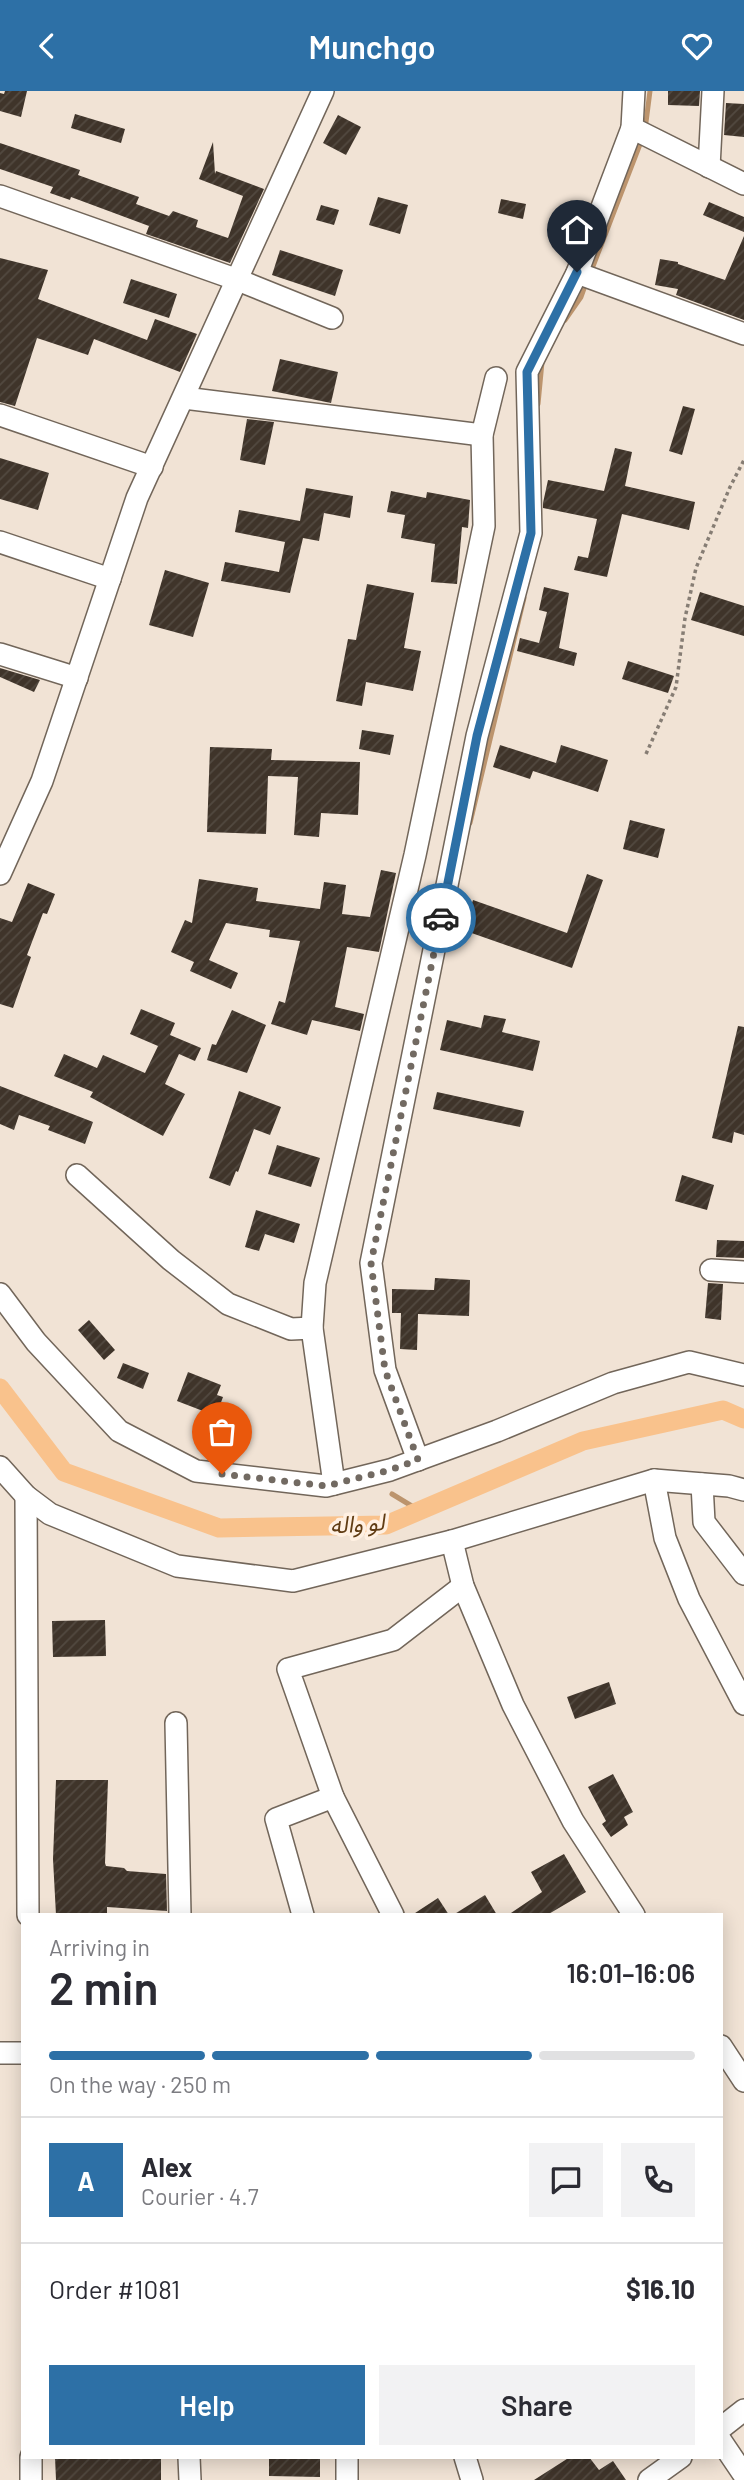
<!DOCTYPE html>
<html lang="en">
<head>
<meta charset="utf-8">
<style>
	body { margin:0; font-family:Barlow,"Noto Sans Arabic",sans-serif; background:#f2f2f3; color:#2b2b33; height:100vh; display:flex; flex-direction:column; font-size:26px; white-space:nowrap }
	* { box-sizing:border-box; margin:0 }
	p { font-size:23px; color:#7c7c81 }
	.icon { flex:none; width:38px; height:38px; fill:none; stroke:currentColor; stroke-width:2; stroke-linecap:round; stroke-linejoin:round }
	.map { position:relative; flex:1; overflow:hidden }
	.panel { position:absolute; left:21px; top:1822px; width:702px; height:546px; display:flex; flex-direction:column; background:#fff; border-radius:0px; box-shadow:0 4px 18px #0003 }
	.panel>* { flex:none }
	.pin { position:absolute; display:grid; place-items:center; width:60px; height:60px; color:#fff; margin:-72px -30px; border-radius:50% 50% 50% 0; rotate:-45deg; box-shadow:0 0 7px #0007 }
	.pin .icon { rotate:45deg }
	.courier { position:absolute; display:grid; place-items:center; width:70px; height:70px; margin:-35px; border:5px solid #2d70a6; border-radius:50%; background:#fff; color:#222; box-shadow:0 2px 9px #0007 }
	.headline em { font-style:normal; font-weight:600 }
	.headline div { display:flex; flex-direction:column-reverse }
	.headline { display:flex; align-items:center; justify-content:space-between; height:119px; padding:0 28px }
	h1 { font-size:46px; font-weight:600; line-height:52px }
	.bar { display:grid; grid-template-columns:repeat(4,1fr); gap:10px 7px; align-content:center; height:84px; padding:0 28px }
	.bar i { height:9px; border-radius:5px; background:#e1e1e2 }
	.bar .active { background:#2d70a6 }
	.bar p { grid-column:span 4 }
	.line { display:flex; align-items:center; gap:18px; padding:0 28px; border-top:2px solid #e1e1e2 }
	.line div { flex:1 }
	.round { display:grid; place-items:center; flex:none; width:74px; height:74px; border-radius:0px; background:#f2f2f3 }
	.action { display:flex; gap:14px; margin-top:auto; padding:14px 28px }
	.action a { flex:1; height:80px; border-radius:0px; background:#2d70a6; color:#fff; font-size:28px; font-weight:600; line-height:80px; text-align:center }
	.action a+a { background:#f2f2f3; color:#2b2b33 }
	header { display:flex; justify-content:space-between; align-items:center; height:91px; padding:0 28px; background:#2d70a6; color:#fff; font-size:32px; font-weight:600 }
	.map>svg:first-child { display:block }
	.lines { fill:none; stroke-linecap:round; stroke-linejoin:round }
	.stream { stroke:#bc946d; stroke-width:5 }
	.canal { stroke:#f9c28c; stroke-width:19 }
	.building { fill:url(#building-hatch) }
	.minor-casing { stroke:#72665a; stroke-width:24 }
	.path { stroke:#867d74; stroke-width:3.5; stroke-dasharray:3.5 3.5; stroke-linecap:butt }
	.minor { stroke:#fff; stroke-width:21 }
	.done { stroke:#726a62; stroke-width:7; stroke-dasharray:0 12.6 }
	.route { stroke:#2d70a6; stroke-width:9 }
	.labels { text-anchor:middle; stroke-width:7; stroke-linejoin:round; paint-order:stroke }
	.water-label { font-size:23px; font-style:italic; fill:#613d14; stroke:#fff0e2 }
</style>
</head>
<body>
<header><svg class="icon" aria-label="back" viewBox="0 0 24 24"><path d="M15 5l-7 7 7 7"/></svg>Munchgo<svg class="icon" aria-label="heart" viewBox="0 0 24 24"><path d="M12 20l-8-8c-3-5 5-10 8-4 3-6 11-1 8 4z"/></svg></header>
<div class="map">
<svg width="744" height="2389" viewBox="0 0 744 2389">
	<defs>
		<pattern id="building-hatch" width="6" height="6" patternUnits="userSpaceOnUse" patternTransform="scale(1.75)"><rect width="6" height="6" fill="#3f342a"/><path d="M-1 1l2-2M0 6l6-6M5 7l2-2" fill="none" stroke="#524940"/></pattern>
	</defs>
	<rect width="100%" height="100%" fill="#f1e3d5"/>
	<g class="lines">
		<g class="stream">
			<polyline points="645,39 650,0"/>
			<polyline points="590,183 642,48"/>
			<polyline points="565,229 581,206 586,192"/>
			<polyline points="538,313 542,271"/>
			<polyline points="470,732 524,507"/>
			<polyline points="392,1403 420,1420"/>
		</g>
		<polyline class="canal" points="0,1297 64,1381 219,1437 386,1434 583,1350 723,1319 744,1328"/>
	</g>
	<g class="building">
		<polygon points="5,0 27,0 21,26 0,20 0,2 4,3"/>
		<polygon points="668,0 700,0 699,15 668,14"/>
		<polygon points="726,12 744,13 744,46 724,44"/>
		<polygon points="75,23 125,38 121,52 71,37"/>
		<polygon points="338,24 361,36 346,64 323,52"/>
		<polygon points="213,51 215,83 216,80 264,98 230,172 146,143 149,135 71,106 70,109 50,102 53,96 0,78 0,52 80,79 78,84 139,106 136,113 169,125 173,120 198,129 196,136 228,147 243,105 199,88"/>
		<polygon points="378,106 408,114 400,143 369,134"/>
		<polygon points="501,108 526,113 523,128 498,122"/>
		<polygon points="709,111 744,126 744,141 703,124"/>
		<polygon points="321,114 339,119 334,134 316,129"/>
		<polygon points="744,145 744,229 676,204 678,198 655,194 660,168 678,171 678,173 725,189"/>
		<polygon points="280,159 343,179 335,205 272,184"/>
		<polygon points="0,167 48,179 38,208 147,249 155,228 197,243 180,281 94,248 88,264 37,247 15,315 0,311"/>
		<polygon points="131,188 177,203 169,227 123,212"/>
		<polygon points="280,268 338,281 331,312 272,300"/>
		<polygon points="683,315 695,318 682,364 669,360"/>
		<polygon points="247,328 274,331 265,374 240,369"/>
		<polygon points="615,357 632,361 625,395 695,411 689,439 622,423 607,486 574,479 578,465 588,467 597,428 543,417 543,412 548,389 604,400"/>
		<polygon points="0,367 49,382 38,419 0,408"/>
		<polygon points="306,397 353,405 350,427 324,422 319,450 303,447 290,502 221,490 225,471 279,481 285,451 235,441 239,419 300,430"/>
		<polygon points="391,400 426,407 427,401 470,409 468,437 462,436 457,493 431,491 435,453 401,447 405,424 387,421"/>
		<polygon points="165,479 209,492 193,546 149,534"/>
		<polygon points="367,493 414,502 404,557 421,560 413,600 366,591 362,615 336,610 348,548 356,549"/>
		<polygon points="544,496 569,502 559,557 577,562 574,575 517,560 520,547 539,552 547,521 539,519"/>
		<polygon points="700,501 744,515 744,545 691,529"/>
		<polygon points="628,570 674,585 668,602 622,588"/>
		<polygon points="0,577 40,589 34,601 0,586"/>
		<polygon points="362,639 394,644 390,664 359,658"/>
		<polygon points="500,654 556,672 561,654 608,669 598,701 533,680 530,688 493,676"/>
		<polygon points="210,656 272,658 271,669 360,671 358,724 321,722 319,746 294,744 298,686 268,685 266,743 207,741"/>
		<polygon points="630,729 665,738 658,767 623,758"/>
		<polygon points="381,779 396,782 379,861 347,856 335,916 364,923 360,940 312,929 307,944 271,933 279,910 285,912 300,850 269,846 270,839 226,832 209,869 238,882 231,898 190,880 194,871 171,861 185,829 192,832 199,788 258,797 256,810 320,818 324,791 346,794 342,823 370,826"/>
		<polygon points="587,783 603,789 572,877 463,839 473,809 567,842"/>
		<polygon points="28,792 55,803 47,823 43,822 27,864 31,866 13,917 0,913 0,827 12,831"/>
		<polygon points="141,918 175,932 170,944 201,957 195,970 179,963 165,993 185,1003 163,1045 90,1006 93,1001 54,985 64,963 97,977 103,964 145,982 158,955 130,943"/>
		<polygon points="232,919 266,934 247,982 207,969 212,953 216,954"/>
		<polygon points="484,924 506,928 502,941 540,950 533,980 440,959 447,929 481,937"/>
		<polygon points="738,935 744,936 744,1044 734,1041 732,1052 712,1047"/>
		<polygon points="0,995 93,1031 85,1053 48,1039 50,1035 19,1024 14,1039 0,1033"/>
		<polygon points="239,1000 281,1016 270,1044 254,1038 238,1081 236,1080 230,1095 209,1087"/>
		<polygon points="437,1001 524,1020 520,1036 433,1018"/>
		<polygon points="277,1054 320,1067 311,1096 268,1083"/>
		<polygon points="682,1084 714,1094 707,1119 675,1110"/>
		<polygon points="256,1119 300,1133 294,1152 265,1143 259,1160 245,1156"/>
		<polygon points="717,1149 744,1150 744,1167 716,1166"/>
		<polygon points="435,1187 470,1189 469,1225 418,1223 417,1259 400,1258 401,1222 392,1222 392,1198 434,1199"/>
		<polygon points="708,1192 723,1193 721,1229 705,1227"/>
		<polygon points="89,1229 115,1259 104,1269 78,1239"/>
		<polygon points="123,1272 149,1282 143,1298 117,1287"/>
		<polygon points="188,1281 221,1294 217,1304 223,1306 216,1325 177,1310"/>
		<polygon points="105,1529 106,1565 53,1566 52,1530"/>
		<polygon points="609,1591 616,1613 575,1628 567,1606"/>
		<polygon points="613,1683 633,1721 624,1726 628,1734 611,1746 602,1733 606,1730 588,1696"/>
		<polygon points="56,1689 108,1689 105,1772 106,1775 124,1777 127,1780 166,1783 167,1820 107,1816 107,1824 56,1824 53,1768"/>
		<polygon points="564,1763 586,1801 547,1824 508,1824 542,1801 531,1781"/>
		<polygon points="485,1804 497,1824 453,1824"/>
		<polygon points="438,1807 449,1824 412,1824"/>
		<polygon points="55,2366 161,2366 161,2389 56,2389"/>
		<polygon points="269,2366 320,2366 320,2386 269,2385"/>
		<polygon points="570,2366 589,2366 599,2379 613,2370 626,2389 534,2389"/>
	</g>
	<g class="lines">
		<defs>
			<g id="minor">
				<polyline points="632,37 744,93"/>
				<polyline points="709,76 713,0"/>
				<polyline points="0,105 238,189 332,227"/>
				<polyline points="577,182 744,243"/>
				<polyline points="184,307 482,344"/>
				<polyline points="0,324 152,376"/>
				<polyline points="0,451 110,488"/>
				<polyline points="0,563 77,587"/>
				<polyline points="0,783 42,690 137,407 323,0"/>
				<polyline points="77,1084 171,1169 228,1213 291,1238 312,1237"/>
				<polyline points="711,1179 744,1181"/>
				<polyline points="0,1203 36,1251 119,1340 196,1380 326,1395 390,1379 497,1340 613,1292 689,1271 744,1284"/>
				<polyline points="418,1369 385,1279 371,1172 477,645 531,442 527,281 577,182 632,37 634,0"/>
				<polyline points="0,1376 26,1405 50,1423 177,1475 293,1490 452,1450 654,1389 729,1395 744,1399"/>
				<polyline points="654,1389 665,1447 689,1508 744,1613"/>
				<polyline points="334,1393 312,1237 315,1192 415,764 484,435 482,344 496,287"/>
				<polyline points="702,1393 704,1431 744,1483"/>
				<polyline points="26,1405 28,1824"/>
				<polyline points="452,1450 463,1495 513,1614 573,1730 634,1824"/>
				<polyline points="176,1632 180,1824"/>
				<polyline points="333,1706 393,1824"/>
				<polyline points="303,1824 276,1728 333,1706 288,1578 393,1549 463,1495"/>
				<polyline points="721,1955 744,1990"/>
				<polyline points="0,1962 23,1962"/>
				<polyline points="721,2337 744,2319"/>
				<polyline points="721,2350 744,2384"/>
				<polyline points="31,2366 31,2389"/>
				<polyline points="189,2366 190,2389"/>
				<polyline points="347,2366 347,2389"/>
				<polyline points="465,2366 472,2389"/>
				<polyline points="649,2389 681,2366"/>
			</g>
		</defs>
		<use href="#minor" class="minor-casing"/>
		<polyline class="path" points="646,663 676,596 685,527 696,477 730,396 744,369"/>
		<use href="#minor" class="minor"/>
	</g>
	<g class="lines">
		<polyline class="done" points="222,1383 326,1395 390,1379 418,1369 385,1279 371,1172 441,827"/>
		<polyline class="route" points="441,827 477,645 531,442 527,281 577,181"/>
	</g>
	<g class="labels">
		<g class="water-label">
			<text transform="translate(357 1433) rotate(-4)" y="8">لو واله</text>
		</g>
	</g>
</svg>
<div class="pin" style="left:222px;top:1383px;background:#ea580c"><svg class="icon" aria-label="bag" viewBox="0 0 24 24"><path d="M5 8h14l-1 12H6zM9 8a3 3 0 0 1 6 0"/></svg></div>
<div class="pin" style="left:577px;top:181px;background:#1f2937"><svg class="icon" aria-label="home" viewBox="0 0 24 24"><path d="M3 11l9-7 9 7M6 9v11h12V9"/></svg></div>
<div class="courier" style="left:441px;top:827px"><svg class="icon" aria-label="car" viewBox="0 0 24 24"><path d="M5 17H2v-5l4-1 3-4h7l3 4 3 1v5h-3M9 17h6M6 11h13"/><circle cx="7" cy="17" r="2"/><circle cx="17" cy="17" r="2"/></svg></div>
<section class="panel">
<div class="headline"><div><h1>2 min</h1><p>Arriving in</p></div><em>16:01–16:06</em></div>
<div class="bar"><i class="active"></i><i class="active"></i><i class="active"></i><i></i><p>On the way · 250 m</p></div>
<div class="line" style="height:126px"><b class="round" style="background:#2d70a6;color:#fff">A</b><div><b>Alex</b><p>Courier · 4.7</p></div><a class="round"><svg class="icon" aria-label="chat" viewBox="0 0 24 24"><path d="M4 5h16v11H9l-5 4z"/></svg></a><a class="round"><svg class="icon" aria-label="phone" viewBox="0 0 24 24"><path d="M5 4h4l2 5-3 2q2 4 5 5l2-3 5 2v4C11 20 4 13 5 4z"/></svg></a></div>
<div class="line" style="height:91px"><div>Order #1081</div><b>$16.10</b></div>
<div class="action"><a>Help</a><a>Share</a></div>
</section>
</div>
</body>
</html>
